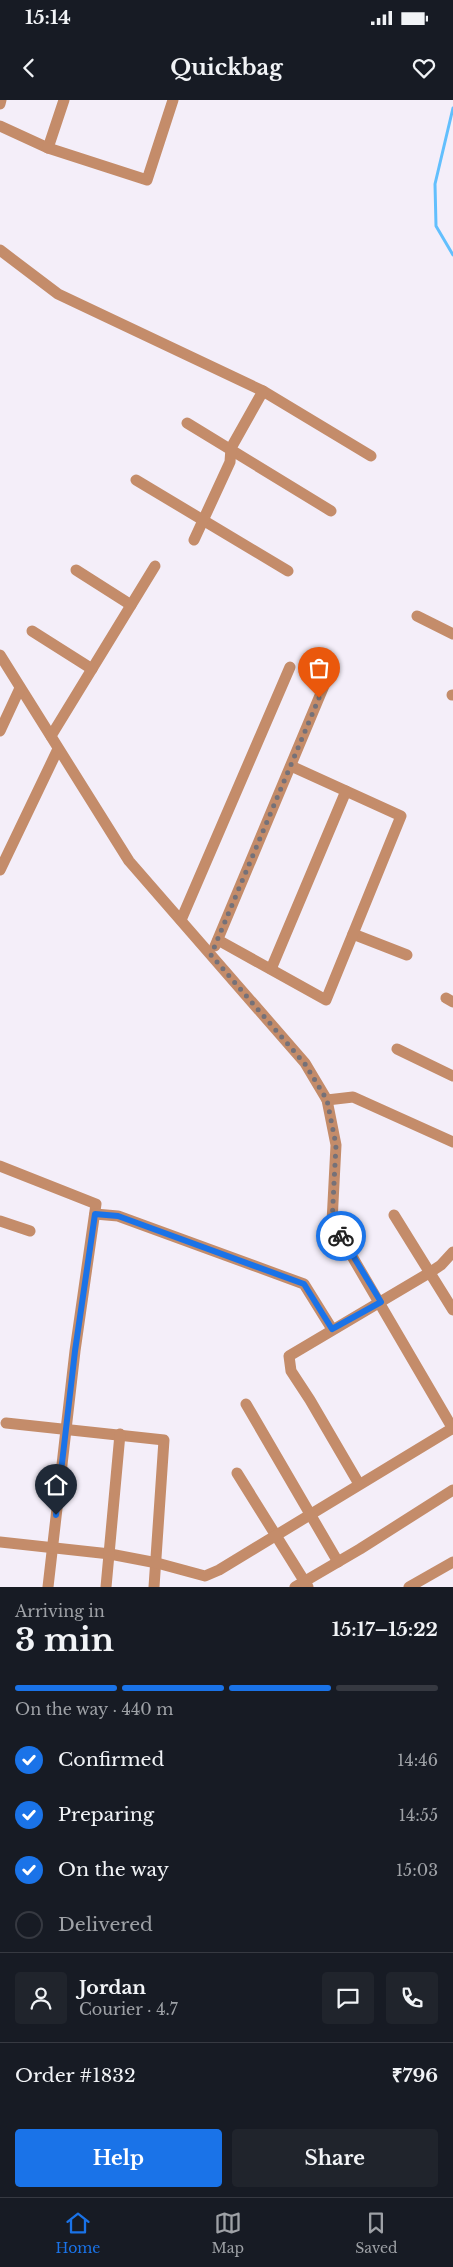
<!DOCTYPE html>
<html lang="en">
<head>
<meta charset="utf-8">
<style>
	body { margin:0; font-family:"Libre Baskerville",serif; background:#20242c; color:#f1f3f6; height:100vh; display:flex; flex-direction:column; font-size:19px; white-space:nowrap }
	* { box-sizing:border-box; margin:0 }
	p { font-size:16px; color:#9ea1a6 }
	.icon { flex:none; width:28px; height:28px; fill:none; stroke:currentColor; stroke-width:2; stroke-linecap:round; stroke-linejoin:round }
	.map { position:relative; height:1487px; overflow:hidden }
	.side { display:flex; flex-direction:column; background:#171b24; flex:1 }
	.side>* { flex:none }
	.pin { position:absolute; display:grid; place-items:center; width:42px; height:42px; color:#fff; margin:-51px -21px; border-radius:50% 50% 50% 0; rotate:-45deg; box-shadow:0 0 5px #0007 }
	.pin .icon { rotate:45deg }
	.courier { position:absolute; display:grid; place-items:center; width:50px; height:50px; margin:-25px; border:4px solid #1a73e8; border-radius:50%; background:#fff; color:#222; box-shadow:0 1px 6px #0007 }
	.summary em { font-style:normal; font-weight:700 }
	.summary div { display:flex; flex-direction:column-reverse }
	.summary { display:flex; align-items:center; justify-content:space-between; height:85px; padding:0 15px }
	h1 { font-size:32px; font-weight:700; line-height:38px }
	.bar { display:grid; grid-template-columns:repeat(4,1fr); gap:8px 5px; align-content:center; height:60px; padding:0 15px }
	.bar i { height:6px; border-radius:4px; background:#363941 }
	.bar .selected { background:#1a73e8 }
	.bar p { grid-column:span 4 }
	.line { display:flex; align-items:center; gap:12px; padding:0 15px; border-top:1px solid #363941 }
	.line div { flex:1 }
	.round { display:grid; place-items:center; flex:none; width:52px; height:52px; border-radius:5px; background:#20242c }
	ol { padding:0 15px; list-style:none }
	li { display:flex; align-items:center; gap:15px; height:55px }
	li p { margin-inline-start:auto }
	li .icon { padding:5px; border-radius:50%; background:#1a73e8; color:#fff; stroke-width:4 }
	li:last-child { color:#9ea1a6 }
	li i { width:28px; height:28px; border:2px solid #363941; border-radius:50% }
	.cta { display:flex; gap:10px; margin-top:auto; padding:10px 15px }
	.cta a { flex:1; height:58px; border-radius:5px; background:#1a73e8; color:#fff; font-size:20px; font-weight:700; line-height:58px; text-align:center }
	.cta a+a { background:#20242c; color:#f1f3f6 }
	.status { display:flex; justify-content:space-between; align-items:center; height:35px; padding:0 25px; background:#171b24; direction:ltr }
	.status svg { height:14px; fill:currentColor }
	header { display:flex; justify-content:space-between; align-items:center; height:65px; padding:0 15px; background:#171b24; font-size:22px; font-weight:700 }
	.dock { display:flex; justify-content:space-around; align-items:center; height:70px; border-top:1px solid #363941; background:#171b24; font-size:14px; color:#9ea1a6 }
	.dock a { display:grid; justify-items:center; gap:2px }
	.dock .selected { color:#1a73e8 }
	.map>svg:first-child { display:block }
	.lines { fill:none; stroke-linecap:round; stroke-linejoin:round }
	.stream { stroke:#62bffd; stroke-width:3 }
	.street { stroke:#c48c6a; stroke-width:11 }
	.done { stroke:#757178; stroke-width:5; stroke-dasharray:0 9 }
	.route { stroke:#1a73e8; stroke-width:6 }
</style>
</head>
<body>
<div class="status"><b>15:14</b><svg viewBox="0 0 49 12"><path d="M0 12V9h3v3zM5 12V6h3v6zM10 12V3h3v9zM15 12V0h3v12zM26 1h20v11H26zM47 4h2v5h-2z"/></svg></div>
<header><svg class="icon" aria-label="back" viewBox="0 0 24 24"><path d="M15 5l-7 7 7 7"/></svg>Quickbag<svg class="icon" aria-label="heart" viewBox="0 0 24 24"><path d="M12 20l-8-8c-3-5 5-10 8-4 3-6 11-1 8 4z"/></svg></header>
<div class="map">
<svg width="453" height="1487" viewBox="0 0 453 1487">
	<rect width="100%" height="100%" fill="#f4eef9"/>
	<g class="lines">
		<polyline class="stream" points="453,8 435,84 436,126 453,155"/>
		<g class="street">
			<polyline points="0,4 1,0"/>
			<polyline points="0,26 48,48 64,0"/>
			<polyline points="48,48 147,80 173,0"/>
			<polyline points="0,150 58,194 263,291 371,356"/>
			<polyline points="187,323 331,411"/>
			<polyline points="136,380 288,471"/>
			<polyline points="194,440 230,362 231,348 263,291"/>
			<polyline points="76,470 131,505"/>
			<polyline points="417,516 453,534"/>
			<polyline points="32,531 92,569"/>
			<polyline points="0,555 129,761 305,963 327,1000 336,1045 332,1122 453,1329"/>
			<polyline points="452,595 453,595"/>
			<polyline points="0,631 20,588"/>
			<polyline points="51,636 155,466"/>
			<polyline points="0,770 58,649"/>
			<polyline points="181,820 290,567"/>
			<polyline points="353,834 407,855"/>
			<polyline points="218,840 326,900 401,716 291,666"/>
			<polyline points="215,846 326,581"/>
			<polyline points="271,869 346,691"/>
			<polyline points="446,898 453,902"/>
			<polyline points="397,949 453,976"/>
			<polyline points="327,1000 353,997 453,1042"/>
			<polyline points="0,1066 96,1104 75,1251 48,1487"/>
			<polyline points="95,1114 118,1116 304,1184 332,1229"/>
			<polyline points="394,1115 453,1210"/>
			<polyline points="0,1121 30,1131"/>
			<polyline points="246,1304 338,1462"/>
			<polyline points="6,1323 164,1340 154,1487"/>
			<polyline points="237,1373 308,1487"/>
			<polyline points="359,1384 310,1300 291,1271 289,1256 429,1173 441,1165 453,1152"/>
			<polyline points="0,1442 110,1454 157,1463 205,1476 219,1470 453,1328"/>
			<polyline points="106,1487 120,1334"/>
			<polyline points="295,1487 360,1449 453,1390"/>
			<polyline points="409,1487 453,1462"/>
		</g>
	</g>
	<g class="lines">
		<polyline class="done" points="319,598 211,855 305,964 327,1000 336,1045 332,1122 341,1136"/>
		<polyline class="route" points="56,1415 75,1251 95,1114 118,1116 304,1184 332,1229 381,1202 341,1136"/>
	</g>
</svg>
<div class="pin" style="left:319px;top:598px;background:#ea580c"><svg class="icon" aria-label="bag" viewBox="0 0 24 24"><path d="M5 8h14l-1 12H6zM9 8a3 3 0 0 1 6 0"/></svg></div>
<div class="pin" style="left:56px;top:1415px;background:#1f2937"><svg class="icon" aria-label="home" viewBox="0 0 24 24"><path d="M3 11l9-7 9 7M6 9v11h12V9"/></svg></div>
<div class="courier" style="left:341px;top:1136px"><svg class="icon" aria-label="bike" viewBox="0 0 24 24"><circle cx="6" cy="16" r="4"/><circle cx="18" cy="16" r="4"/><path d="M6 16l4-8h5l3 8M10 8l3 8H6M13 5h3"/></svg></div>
</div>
<section class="side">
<div class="summary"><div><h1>3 min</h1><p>Arriving in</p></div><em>15:17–15:22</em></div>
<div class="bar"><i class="selected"></i><i class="selected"></i><i class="selected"></i><i></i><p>On the way · 440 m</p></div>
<ol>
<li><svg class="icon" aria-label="check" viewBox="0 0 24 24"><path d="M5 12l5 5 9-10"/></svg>Confirmed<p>14:46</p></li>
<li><svg class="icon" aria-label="check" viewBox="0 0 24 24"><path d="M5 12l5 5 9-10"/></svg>Preparing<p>14:55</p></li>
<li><svg class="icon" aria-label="check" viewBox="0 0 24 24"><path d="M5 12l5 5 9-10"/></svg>On the way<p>15:03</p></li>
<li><i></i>Delivered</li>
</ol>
<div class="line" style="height:90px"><a class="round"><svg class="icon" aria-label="person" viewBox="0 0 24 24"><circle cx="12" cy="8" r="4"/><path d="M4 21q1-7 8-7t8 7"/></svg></a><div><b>Jordan</b><p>Courier · 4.7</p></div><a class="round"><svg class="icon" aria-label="chat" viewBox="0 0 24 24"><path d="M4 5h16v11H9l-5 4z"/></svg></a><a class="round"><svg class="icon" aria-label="phone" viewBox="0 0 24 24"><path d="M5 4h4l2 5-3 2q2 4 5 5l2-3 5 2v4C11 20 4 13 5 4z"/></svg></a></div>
<div class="line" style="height:65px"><div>Order #1832</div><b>₹796</b></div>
<div class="cta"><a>Help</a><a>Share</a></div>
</section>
<nav class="dock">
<a class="selected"><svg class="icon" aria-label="home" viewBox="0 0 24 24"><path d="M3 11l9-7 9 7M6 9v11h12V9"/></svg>Home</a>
<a><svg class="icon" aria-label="map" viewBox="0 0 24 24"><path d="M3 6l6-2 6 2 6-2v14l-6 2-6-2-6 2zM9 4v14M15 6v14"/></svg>Map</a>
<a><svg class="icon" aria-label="saved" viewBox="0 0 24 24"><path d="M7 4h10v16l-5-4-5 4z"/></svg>Saved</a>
</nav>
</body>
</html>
